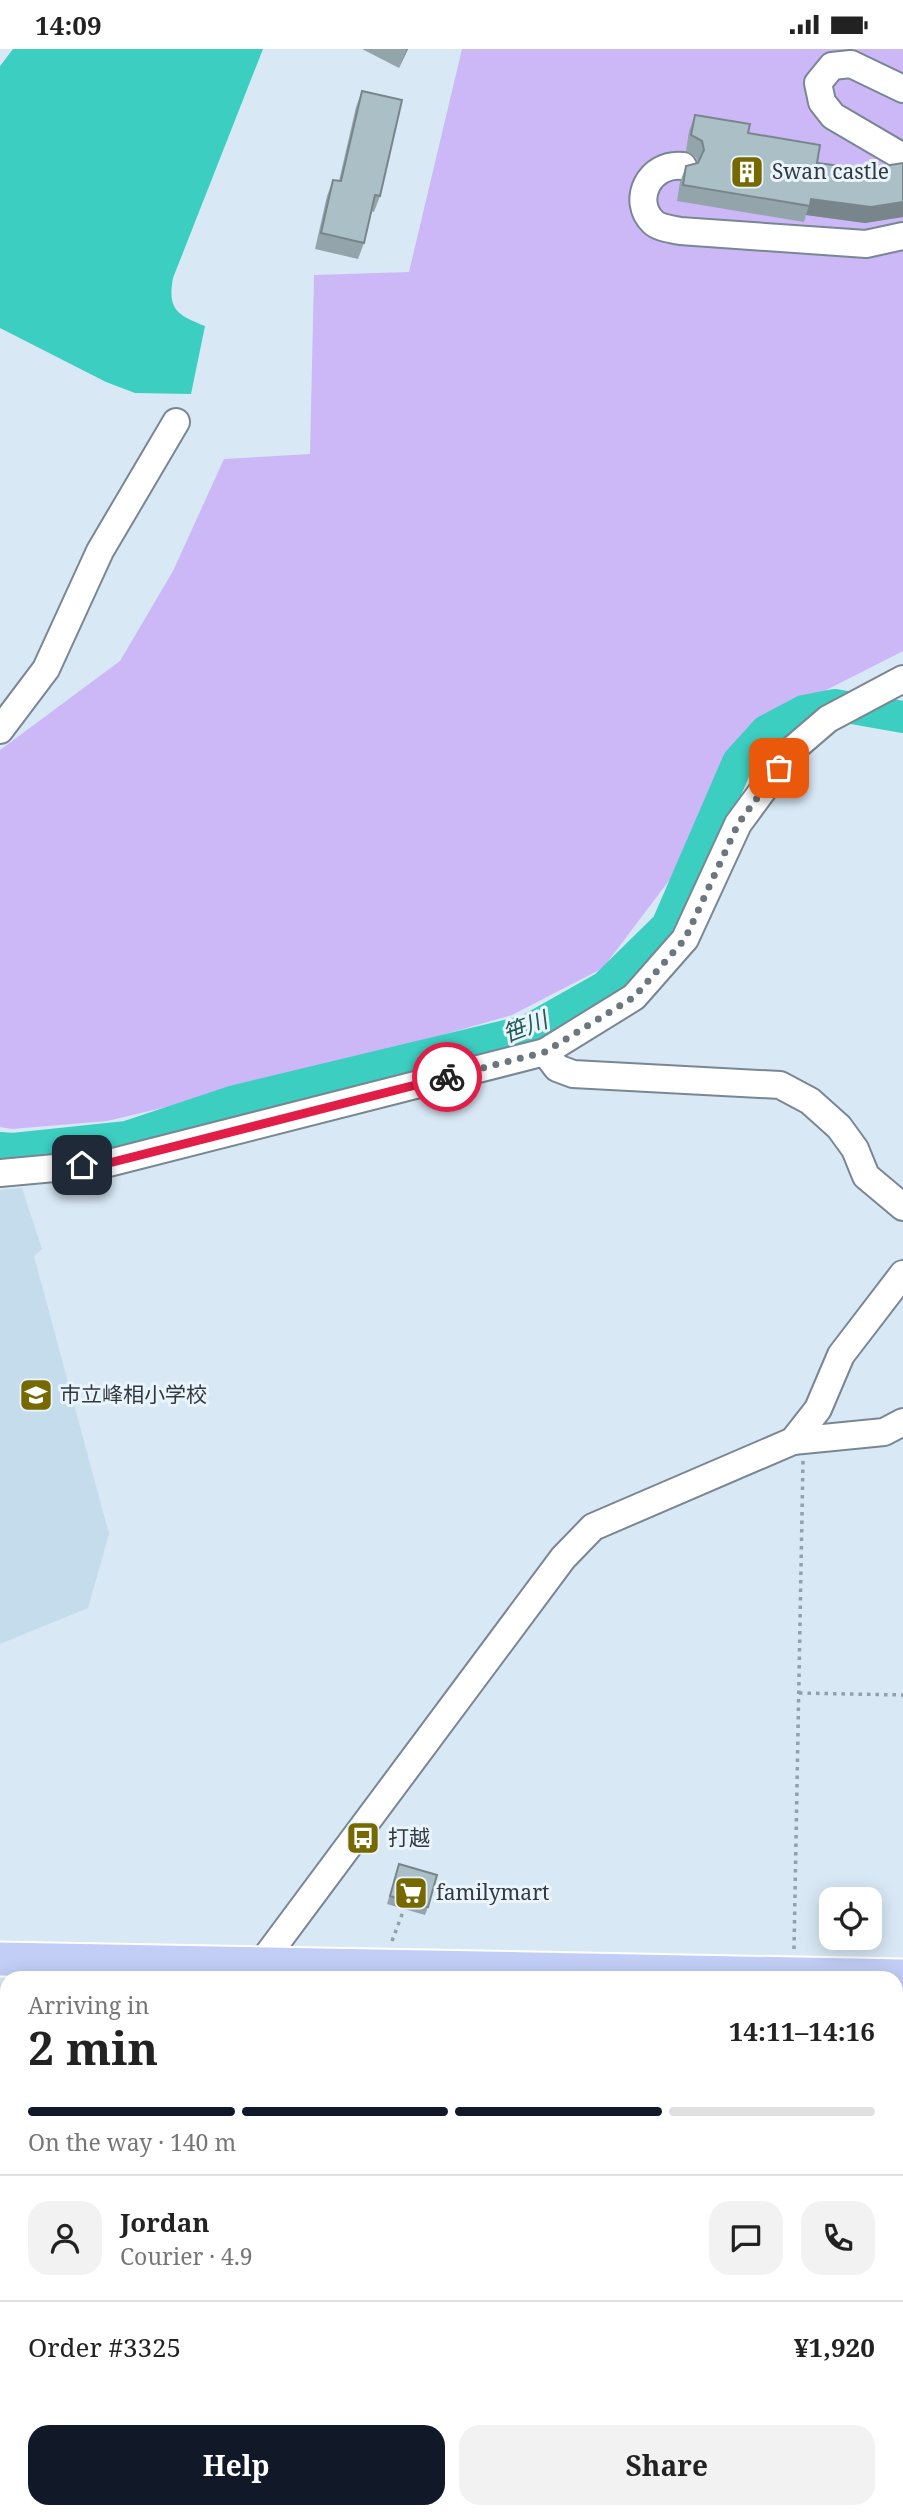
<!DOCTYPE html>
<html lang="en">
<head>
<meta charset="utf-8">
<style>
	body { margin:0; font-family:"Noto Serif","Noto Sans JP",serif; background:#f2f2f2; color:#222; height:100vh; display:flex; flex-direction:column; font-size:26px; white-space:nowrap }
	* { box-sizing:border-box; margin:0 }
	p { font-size:23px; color:#767676 }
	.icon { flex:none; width:38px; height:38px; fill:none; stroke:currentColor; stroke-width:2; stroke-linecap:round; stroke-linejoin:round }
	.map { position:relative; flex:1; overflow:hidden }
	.details { position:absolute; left:0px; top:1922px; width:903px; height:548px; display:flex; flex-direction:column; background:#fff; border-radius:21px 21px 0 0; box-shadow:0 4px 18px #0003 }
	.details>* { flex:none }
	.tools { position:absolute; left:819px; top:1838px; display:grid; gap:14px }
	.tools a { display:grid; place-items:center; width:63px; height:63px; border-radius:14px; background:#fff; box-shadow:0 4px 18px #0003; font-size:35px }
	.pin { position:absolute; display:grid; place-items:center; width:60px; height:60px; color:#fff; margin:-30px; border-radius:14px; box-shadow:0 4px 10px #0006 }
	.courier { position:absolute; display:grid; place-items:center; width:70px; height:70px; margin:-35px; border:5px solid #e11d48; border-radius:50%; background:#fff; color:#222; box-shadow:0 2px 9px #0007 }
	.overview em { font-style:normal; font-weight:700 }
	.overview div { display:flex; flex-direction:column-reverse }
	.overview { display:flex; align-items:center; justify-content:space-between; height:119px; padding:0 28px }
	h1 { font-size:46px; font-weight:700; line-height:52px }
	.bar { display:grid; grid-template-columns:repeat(4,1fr); gap:10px 7px; align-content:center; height:84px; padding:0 28px }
	.bar i { height:9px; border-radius:5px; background:#e0e0e0 }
	.bar .current { background:#111827 }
	.bar p { grid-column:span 4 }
	.line { display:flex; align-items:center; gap:18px; padding:0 28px; border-top:2px solid #e0e0e0 }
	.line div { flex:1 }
	.round { display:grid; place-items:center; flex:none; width:74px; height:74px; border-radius:21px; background:#f2f2f2 }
	.primary-button { display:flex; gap:14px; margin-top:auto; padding:14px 28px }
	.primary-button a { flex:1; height:80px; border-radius:21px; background:#111827; color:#fff; font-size:28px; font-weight:700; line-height:80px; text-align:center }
	.primary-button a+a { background:#f2f2f2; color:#222 }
	.status { display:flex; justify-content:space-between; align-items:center; height:49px; padding:0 35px; background:#fff; direction:ltr }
	.status svg { height:19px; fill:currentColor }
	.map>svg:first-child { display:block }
	.built { fill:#c5dced }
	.green { fill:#ccb8f7 }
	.water { fill:#3ccec0 }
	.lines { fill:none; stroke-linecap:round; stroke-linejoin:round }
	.river { stroke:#3ccec0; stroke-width:32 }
	.minor-casing { stroke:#788793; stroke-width:30 }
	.major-casing { stroke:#fff; stroke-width:37 }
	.path { stroke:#939fa9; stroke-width:3.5; stroke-dasharray:3.5 5; stroke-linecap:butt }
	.minor { stroke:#fff; stroke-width:26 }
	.major { stroke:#c2cef6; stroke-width:33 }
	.wall { fill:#93a5aa }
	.shaded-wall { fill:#78868b }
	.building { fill:#abc0c6; stroke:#78868b; stroke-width:2 }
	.done { stroke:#6c767e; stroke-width:7; stroke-dasharray:0 12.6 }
	.route { stroke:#e11d48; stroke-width:9 }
	.labels { text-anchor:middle; stroke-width:6; stroke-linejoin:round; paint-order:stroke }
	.poi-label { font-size:21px; fill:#32383e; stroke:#eaf4fc; text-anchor:start }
	.water-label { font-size:23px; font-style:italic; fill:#215b55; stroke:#eaf4fc }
</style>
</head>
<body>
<div class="status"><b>14:09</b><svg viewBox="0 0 49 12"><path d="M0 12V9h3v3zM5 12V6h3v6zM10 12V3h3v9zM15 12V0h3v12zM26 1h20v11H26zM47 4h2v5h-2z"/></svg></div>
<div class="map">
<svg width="903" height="2468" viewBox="0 0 903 2468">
	<rect width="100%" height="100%" fill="#d8e8f5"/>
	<polygon class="built" points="22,1139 42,1200 34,1207 109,1485 88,1559 0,1595 0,1141"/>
	<polygon class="green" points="462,0 903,0 903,602 789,660 724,721 686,809 603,919 512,966 303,1026 107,1072 12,1080 0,1078 0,701 120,612 173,522 224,410 310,405 314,226 409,223"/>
	<g class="water">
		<path d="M13,0H263L173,229C167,261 178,266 205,277L191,345L135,344L106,333L0,279V17Z"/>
		<polygon points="0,2018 7,2026 7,2175 0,2159"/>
		<polygon points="251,2462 437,2462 448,2468 261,2468"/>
	</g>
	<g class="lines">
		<polyline class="river" points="0,1099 13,1100 127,1088 235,1052 527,982 605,938 667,877 738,713 766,682 804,662 835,656 903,668"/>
		<defs>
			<g id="minor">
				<polyline points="903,40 851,15 832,17 818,34 822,53 833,67 903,108"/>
				<path d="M683,117C649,113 631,152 653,173C659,179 672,180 680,182L866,195L903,187"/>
				<polyline points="0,681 46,620 100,502 176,373"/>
				<polyline points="545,1003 557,1019 573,1025 780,1036 810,1052 839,1078 855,1100 866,1127 903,1158"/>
				<polyline points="0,1124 109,1114 545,1003 634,948 685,890 738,775 793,700 828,670 903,630"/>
				<polyline points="793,1392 818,1360 841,1306 903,1225"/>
				<polyline points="260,1916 563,1509 593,1478 793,1392 884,1383 903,1373"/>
				<polyline points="0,2269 7,2275"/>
			</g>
			<polyline id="major" points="0,1910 903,1927"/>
		</defs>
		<use href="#minor" class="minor-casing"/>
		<use href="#major" class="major-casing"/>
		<g class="path">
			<polyline points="799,1644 903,1646"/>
			<polyline points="392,1892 404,1860"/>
			<polyline points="794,1900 803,1411"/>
			<polyline points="896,2095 903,2095"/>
			<polyline points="896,2403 903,2403"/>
			<polyline points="472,2462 487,2468"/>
			<polyline points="749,2468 751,2462"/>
		</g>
		<use href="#minor" class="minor"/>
		<use href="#major" class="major"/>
	</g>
	<g class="wall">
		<polygon points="362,0 408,0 399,19"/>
		<polygon points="362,42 380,147 374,163 371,162 364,194 358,210 315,200 327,147 333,131 339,132 356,58"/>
		<polygon points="695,66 748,84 817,114 865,120 903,114 903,168 865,174 806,166 804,173 677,152 680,133 686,117 698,114 696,108 686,102 689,82"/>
		<polygon points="399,1815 428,1858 425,1866 387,1855"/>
	</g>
	<g class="shaded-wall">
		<polygon points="407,0 408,0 399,19"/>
		<polygon points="811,150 903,153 903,168 865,174 806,166"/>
	</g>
	<g class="building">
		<polygon points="362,42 402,51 380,147 375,146 364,194 321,184 333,131 341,132"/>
		<polygon points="695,66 750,75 748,84 820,96 817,114 865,120 903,114 903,153 871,158 811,150 810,157 683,136 686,117 698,114 704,101 702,92 691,86"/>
		<polygon points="399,1815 437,1826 428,1858 390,1847"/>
	</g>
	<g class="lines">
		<polyline class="done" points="447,1028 545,1003 634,948 685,890 738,775 779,719"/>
		<polyline class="route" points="82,1116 109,1114 447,1028"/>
	</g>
	<defs>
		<symbol id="building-square" viewBox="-11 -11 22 22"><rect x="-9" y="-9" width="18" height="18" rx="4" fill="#766900" stroke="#eaf4fc"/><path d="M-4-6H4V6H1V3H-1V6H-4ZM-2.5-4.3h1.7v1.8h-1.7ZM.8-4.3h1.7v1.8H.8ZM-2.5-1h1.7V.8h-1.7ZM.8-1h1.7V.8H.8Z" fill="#fff"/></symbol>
		<symbol id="school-square" viewBox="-11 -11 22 22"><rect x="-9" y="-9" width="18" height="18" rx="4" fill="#766900" stroke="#eaf4fc"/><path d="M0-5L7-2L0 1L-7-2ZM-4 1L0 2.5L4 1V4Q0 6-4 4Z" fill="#fff"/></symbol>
		<symbol id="bus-square" viewBox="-11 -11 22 22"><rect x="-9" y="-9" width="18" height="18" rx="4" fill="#766900" stroke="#eaf4fc"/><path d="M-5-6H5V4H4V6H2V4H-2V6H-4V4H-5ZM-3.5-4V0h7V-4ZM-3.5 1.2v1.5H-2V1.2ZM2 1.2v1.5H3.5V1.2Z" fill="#fff"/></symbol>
		<symbol id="supermarket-square" viewBox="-11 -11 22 22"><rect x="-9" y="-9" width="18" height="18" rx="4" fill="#766900" stroke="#eaf4fc"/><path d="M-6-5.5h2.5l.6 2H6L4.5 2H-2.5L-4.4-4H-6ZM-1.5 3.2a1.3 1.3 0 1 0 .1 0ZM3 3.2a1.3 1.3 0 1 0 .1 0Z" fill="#fff"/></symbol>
	</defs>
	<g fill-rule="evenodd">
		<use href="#building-square" x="728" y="104" width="38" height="38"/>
		<use href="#school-square" x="17" y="1327" width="38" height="38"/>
		<use href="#bus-square" x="344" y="1770" width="38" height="38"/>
		<use href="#supermarket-square" x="392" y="1825" width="38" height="38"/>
	</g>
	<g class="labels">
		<g class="poi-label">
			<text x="772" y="130">Swan castle</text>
			<text x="60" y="1353">市立峰相小学校</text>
			<text x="388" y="1796">打越</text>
			<text x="436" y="1851">familymart</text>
		</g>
		<g class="water-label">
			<text transform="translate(525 978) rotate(-21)" y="8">笹川</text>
		</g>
	</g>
</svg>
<div class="tools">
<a><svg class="icon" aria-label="locate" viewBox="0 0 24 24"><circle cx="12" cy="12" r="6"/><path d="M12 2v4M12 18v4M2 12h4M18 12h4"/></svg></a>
</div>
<div class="pin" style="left:779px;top:719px;background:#ea580c"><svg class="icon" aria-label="bag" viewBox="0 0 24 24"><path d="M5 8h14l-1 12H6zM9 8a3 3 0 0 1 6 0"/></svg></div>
<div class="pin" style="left:82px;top:1116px;background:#1f2937"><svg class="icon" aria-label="home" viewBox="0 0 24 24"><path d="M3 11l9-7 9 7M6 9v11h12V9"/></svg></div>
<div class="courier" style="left:447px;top:1028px"><svg class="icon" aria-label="bike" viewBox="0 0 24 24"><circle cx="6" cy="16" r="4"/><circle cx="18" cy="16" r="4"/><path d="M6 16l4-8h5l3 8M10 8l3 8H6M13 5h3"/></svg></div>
<section class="details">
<div class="overview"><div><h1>2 min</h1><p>Arriving in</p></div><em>14:11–14:16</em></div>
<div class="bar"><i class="current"></i><i class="current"></i><i class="current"></i><i></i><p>On the way · 140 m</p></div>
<div class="line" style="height:126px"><a class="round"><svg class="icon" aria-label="person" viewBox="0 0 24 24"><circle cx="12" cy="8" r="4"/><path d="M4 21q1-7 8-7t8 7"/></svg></a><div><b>Jordan</b><p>Courier · 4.9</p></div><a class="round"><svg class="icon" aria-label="chat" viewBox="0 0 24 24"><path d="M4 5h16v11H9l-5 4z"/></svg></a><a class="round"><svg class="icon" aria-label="phone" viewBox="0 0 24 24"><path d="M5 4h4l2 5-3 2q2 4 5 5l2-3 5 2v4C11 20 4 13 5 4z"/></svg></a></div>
<div class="line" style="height:91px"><div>Order #3325</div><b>¥1,920</b></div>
<div class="primary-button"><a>Help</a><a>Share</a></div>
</section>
</div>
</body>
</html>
